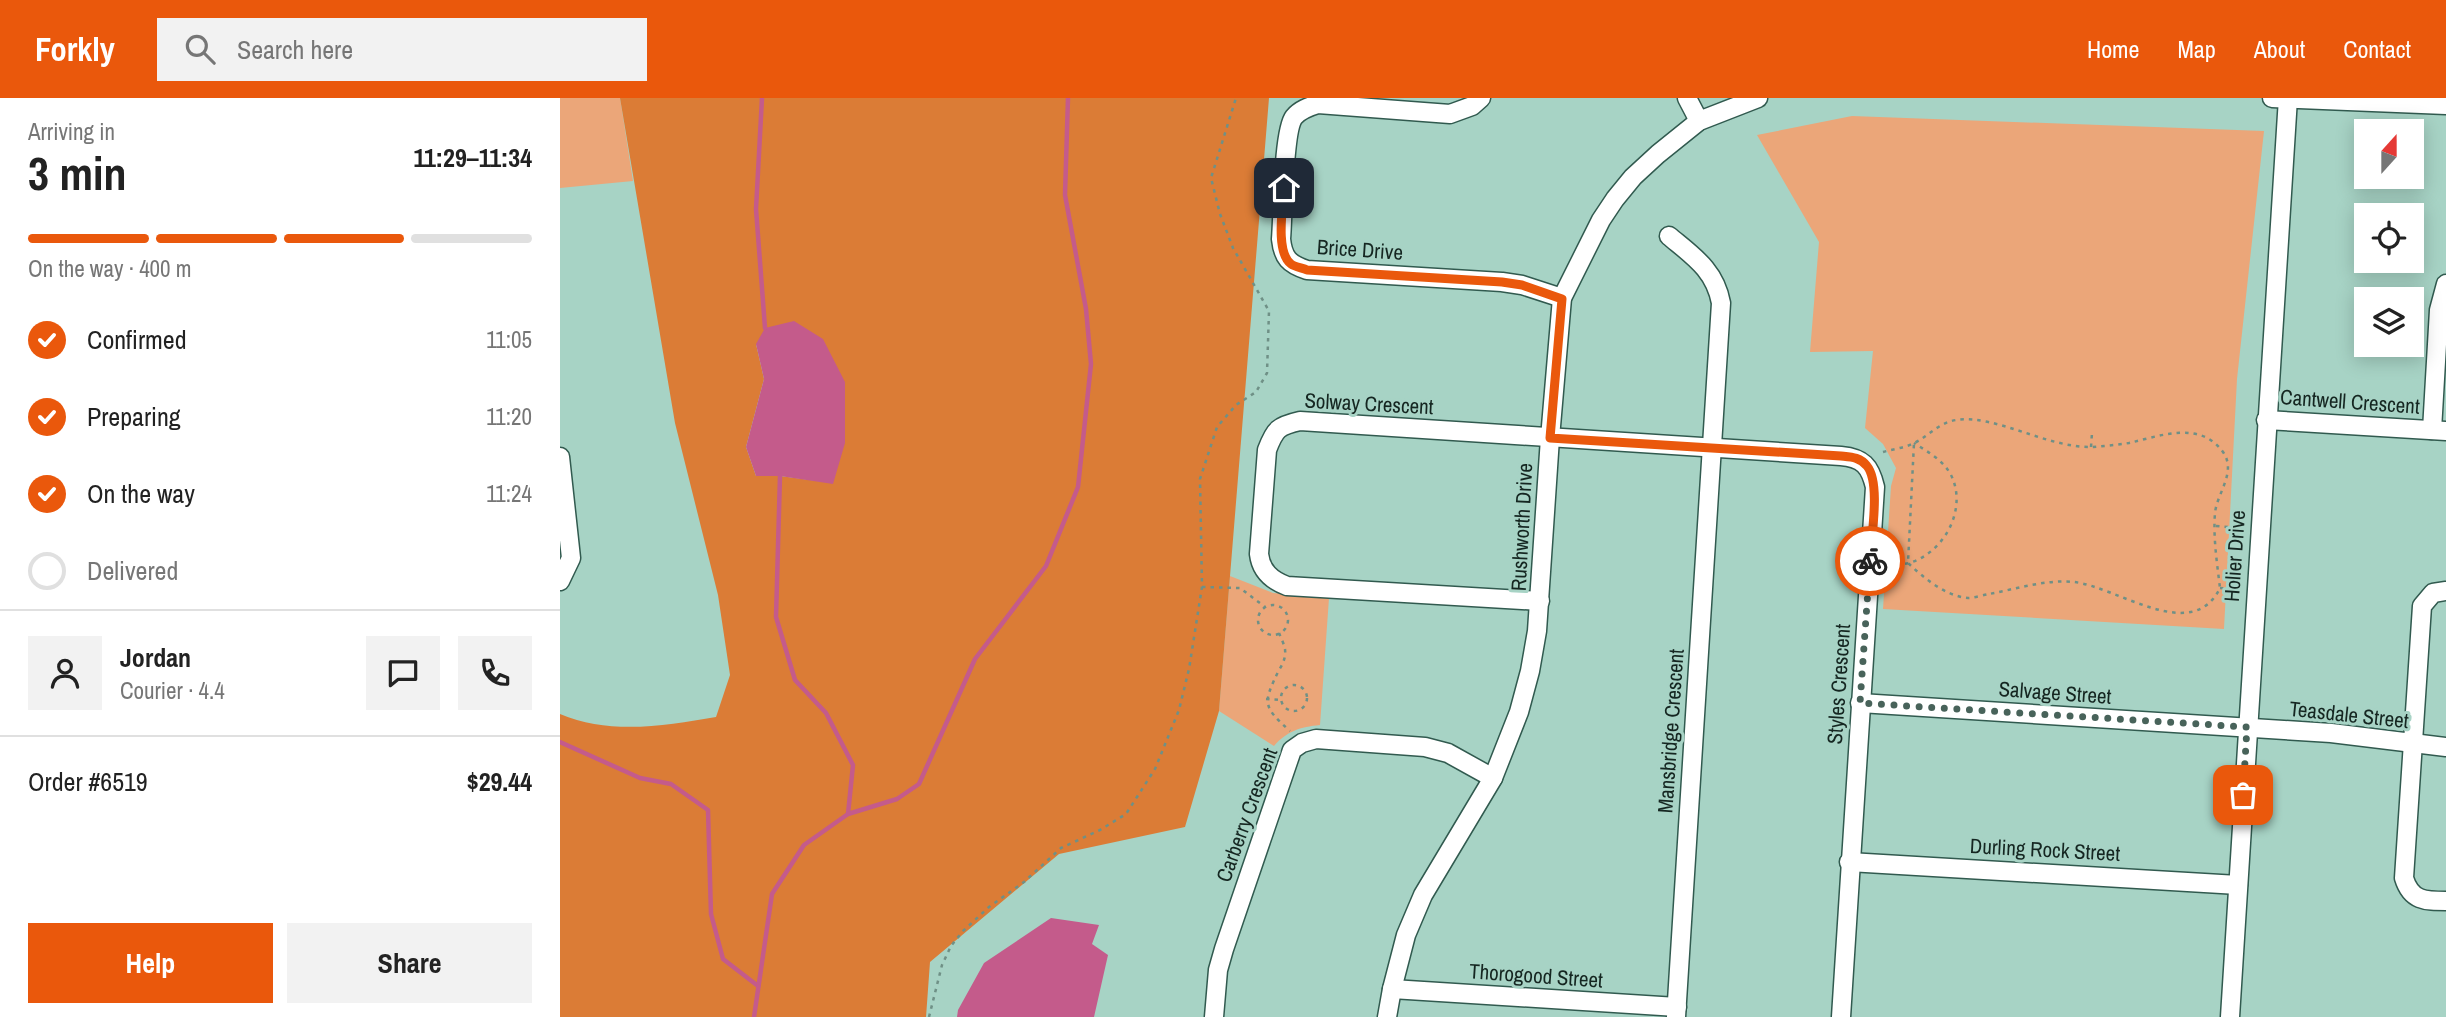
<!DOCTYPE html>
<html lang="en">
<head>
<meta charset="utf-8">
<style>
	body { margin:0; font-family:"Archivo Narrow",sans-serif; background:#f2f2f2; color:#222; height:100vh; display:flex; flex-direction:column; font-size:26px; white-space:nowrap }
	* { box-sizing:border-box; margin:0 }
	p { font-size:23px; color:#767676 }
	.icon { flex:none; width:38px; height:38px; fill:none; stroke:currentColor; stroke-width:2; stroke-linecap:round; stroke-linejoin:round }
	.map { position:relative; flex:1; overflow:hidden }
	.panel { display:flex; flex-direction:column; background:#fff; width:560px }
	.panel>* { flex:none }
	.needle { width:46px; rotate:21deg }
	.tools { position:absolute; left:1794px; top:21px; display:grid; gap:14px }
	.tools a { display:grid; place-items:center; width:70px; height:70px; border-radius:0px; background:#fff; box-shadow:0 4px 18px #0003; font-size:35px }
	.pin { position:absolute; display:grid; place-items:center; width:60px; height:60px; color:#fff; margin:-30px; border-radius:14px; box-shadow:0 4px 10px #0006 }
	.courier { position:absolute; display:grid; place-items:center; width:70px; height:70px; margin:-35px; border:5px solid #ea580c; border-radius:50%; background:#fff; color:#222; box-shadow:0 2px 9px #0007 }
	.overview em { font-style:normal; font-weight:700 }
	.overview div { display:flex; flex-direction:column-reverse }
	.overview { display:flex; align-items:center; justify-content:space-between; height:119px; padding:0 28px }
	h1 { font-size:46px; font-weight:700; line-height:52px }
	.bar { display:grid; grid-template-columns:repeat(4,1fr); gap:10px 7px; align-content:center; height:84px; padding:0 28px }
	.bar i { height:9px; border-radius:5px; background:#e0e0e0 }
	.bar .active { background:#ea580c }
	.bar p { grid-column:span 4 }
	.line { display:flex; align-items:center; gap:18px; padding:0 28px; border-top:2px solid #e0e0e0 }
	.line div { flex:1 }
	.round { display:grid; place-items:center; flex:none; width:74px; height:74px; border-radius:0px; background:#f2f2f2 }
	ol { padding:0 28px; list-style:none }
	li { display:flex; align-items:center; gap:21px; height:77px }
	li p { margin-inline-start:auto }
	li .icon { padding:7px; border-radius:50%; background:#ea580c; color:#fff; stroke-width:4 }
	li:last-child { color:#767676 }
	li i { width:38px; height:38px; border:4px solid #e0e0e0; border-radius:50% }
	.primary-button { display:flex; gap:14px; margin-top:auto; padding:14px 28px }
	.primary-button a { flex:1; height:80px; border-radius:0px; background:#ea580c; color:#fff; font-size:28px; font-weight:700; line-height:80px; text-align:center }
	.primary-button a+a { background:#f2f2f2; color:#222 }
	header { display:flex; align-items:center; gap:42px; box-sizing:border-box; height:98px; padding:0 35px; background:#ea580c; color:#fff }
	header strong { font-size:33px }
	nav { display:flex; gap:38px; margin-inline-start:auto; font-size:24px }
	.search { width:490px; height:63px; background:#f2f2f2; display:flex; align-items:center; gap:18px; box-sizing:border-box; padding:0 24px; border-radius:0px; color:#767676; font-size:26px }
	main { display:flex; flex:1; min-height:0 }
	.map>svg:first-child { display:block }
	.green { fill:#eba679 }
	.forest { fill:#db7c36; fill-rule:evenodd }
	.water { fill:#c45b8b }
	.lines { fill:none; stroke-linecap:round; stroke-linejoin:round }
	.stream { stroke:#c45b8b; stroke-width:4.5 }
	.street-casing { stroke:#315a4f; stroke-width:21 }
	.path { stroke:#6f9086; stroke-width:2.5; stroke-dasharray:3.5 5; stroke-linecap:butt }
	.street { stroke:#fff; stroke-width:18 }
	.done { stroke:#48635a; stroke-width:7; stroke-dasharray:0 12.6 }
	.route { stroke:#ea580c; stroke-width:9 }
	.labels { text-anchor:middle; stroke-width:6; stroke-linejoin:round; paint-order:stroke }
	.street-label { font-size:21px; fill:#152621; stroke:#a7d3c5 }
</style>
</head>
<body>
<header>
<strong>Forkly</strong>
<div class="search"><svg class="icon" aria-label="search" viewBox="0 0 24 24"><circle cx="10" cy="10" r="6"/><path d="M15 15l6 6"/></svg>Search here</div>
<nav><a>Home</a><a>Map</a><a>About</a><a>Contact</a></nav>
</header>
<main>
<section class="panel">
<div class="overview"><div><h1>3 min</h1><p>Arriving in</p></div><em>11:29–11:34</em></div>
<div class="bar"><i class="active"></i><i class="active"></i><i class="active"></i><i></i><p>On the way · 400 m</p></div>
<ol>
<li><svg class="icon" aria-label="check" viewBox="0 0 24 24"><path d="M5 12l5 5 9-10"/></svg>Confirmed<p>11:05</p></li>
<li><svg class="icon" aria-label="check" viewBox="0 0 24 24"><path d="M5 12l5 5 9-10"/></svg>Preparing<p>11:20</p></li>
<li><svg class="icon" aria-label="check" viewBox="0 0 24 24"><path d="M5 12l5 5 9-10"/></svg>On the way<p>11:24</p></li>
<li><i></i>Delivered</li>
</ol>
<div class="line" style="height:126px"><a class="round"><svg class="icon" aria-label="person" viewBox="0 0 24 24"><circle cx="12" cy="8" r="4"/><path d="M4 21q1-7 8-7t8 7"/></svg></a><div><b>Jordan</b><p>Courier · 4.4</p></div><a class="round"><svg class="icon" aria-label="chat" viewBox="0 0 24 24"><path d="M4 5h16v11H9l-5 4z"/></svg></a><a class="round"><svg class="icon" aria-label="phone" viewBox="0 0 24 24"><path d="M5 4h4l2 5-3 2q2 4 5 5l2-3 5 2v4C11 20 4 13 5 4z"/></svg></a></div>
<div class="line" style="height:91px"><div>Order #6519</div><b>$29.44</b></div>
<div class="primary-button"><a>Help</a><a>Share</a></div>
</section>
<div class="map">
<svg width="1886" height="919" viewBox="0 0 1886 919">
	<rect width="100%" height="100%" fill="#a7d3c5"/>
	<g class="green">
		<polygon points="0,0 60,0 73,83 0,90"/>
		<polygon points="1292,18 1704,33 1677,281 1664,531 1323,511 1331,388 1336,370 1323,346 1305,330 1313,253 1250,254 1259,144 1197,37"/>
		<path d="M670,478L713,495L769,500L760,627C740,629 727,633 714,648L659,613Z"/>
	</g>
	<path class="forest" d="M60,0H709L659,613L625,729L499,756L370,864L366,919H0V616C49,637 105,628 156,619L170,577L158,497L115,325ZM196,246L273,385L220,378H196L186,349L204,281Z"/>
	<g class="water">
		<polygon points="234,223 263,241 285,284 285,345 273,386 220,378 196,378 186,349 204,281 196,246 205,230"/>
		<polygon points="491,820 539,827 532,846 548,857 534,919 397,919 398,912 424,865"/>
	</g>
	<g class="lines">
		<g class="stream">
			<polyline points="202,0 196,111 205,230"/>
			<polyline points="220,378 216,519 235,582 266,615 293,667 288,716"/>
			<polyline points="0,644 80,680 111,686 148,712 151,816 163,861 198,888"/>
			<polyline points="194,919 212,796 244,747 288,716 337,701 359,686 415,561 486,468 518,389 531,266 526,211 505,97 508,0"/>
		</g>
		<defs>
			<g id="street">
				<path d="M921,0L912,8L890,16L758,6C748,9 740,12 734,19C723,33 723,119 721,141C723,160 729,166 747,172L942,184L962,187L1002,200"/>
				<polyline points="1127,0 1139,23"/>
				<polyline points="1712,0 1886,7"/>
				<path d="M1109,138C1133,158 1155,172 1161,205L1116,919"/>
				<polyline points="1706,322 1886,333"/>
				<polyline points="1872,332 1879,212 1886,186"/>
				<polyline points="0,359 11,460 0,483"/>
				<path d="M1886,493L1873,495L1862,508L1844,780C1851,803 1865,803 1886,803"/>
				<path d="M980,503L727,488C711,482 701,473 699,456L707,352C715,331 718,328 740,323L1281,358C1303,360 1310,368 1315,389L1281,919"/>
				<polyline points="1300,605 1771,635 1886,649"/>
				<polyline points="1289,764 1678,787"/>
				<polyline points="832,891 1117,909"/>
				<polyline points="654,919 658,872 664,851 732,652 742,645 756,641 865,649 888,655 933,680"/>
				<polyline points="827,919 832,891 846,837 863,797 933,680 959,614 970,573 977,533 990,340 1002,200 1041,122 1055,101 1073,79 1098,56 1139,23 1198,0"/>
				<polyline points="1670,919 1728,0"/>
			</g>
		</defs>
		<use href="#street" class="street-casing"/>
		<g class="path">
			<polyline points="1531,349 1532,335"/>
			<path d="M1323,354C1333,351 1345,350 1354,345C1369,338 1378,325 1396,322C1435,316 1487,350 1532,349C1544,348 1557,347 1569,345C1600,338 1640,322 1663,354C1677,374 1657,395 1655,415C1653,439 1657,465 1660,490C1632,547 1558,489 1514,484C1487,481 1456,491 1429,496C1423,497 1414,500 1408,500C1385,498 1364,480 1348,465L1354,345"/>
			<polyline points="1656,428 1679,430"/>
			<path d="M1328,465C1334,465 1343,467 1349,465C1384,455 1408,411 1391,377C1383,362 1368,354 1354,345"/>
			<polyline points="642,489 680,490 705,509"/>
			<polyline points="1660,490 1675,491"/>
			<circle cx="713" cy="522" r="15"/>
			<path d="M719,535C721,540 724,546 725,551C726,559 723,566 719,572C703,605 702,608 730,633"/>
			<circle cx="734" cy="600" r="13"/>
			<polyline points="706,601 721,602"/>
			<polyline points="369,919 382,867 391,848 403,833 429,809 464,784 501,750 540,732 566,716 595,671 619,612 629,571 642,489 640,381 657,329 676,307 696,294 707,275 709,213 673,150 660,116 651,80 676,0"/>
		</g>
		<use href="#street" class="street"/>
	</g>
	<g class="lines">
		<polyline class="done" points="1310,463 1300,605 1687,629 1683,697"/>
		<path class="route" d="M724,90C723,108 715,154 731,166C735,169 743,170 747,172L942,184L962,187L1002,201L990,340L1281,358C1291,359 1300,359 1307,368C1321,385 1311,440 1310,463"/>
	</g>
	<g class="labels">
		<g class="street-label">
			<text transform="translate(800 152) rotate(4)" y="7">Brice Drive</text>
			<text transform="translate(1790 304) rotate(4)" y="7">Cantwell Crescent</text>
			<text transform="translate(809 306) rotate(3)" y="7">Solway Crescent</text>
			<text transform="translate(962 429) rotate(-87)" y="7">Rushworth Drive</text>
			<text transform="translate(1675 458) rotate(-86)" y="7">Holier Drive</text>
			<text transform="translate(1279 586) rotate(-86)" y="7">Styles Crescent</text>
			<text transform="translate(1495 595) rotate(4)" y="7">Salvage Street</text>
			<text transform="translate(1789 617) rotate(6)" y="7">Teasdale Street</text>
			<text transform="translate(1111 633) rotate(-86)" y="7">Mansbridge Crescent</text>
			<text transform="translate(687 717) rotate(-70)" y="7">Carberry Crescent</text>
			<text transform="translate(1485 752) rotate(3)" y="7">Durling Rock Street</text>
			<text transform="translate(976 878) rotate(4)" y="7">Thorogood Street</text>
		</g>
	</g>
</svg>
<div class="tools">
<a><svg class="needle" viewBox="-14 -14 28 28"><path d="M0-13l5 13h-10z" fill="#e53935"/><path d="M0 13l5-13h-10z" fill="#767676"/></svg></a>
<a><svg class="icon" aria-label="locate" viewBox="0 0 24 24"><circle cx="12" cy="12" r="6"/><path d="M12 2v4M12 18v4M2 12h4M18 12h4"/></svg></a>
<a><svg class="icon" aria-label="layers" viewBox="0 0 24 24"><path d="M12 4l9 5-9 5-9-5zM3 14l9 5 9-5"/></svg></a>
</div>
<div class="pin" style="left:1683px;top:697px;background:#ea580c"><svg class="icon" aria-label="bag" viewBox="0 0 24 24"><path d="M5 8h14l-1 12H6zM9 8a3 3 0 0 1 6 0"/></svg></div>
<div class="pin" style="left:724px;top:90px;background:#1f2937"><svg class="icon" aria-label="home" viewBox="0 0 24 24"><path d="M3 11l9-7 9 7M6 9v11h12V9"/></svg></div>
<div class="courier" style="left:1310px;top:463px"><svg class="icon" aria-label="bike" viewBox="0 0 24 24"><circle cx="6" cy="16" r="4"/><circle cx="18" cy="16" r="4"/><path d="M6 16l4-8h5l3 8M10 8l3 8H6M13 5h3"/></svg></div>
</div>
</main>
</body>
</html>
